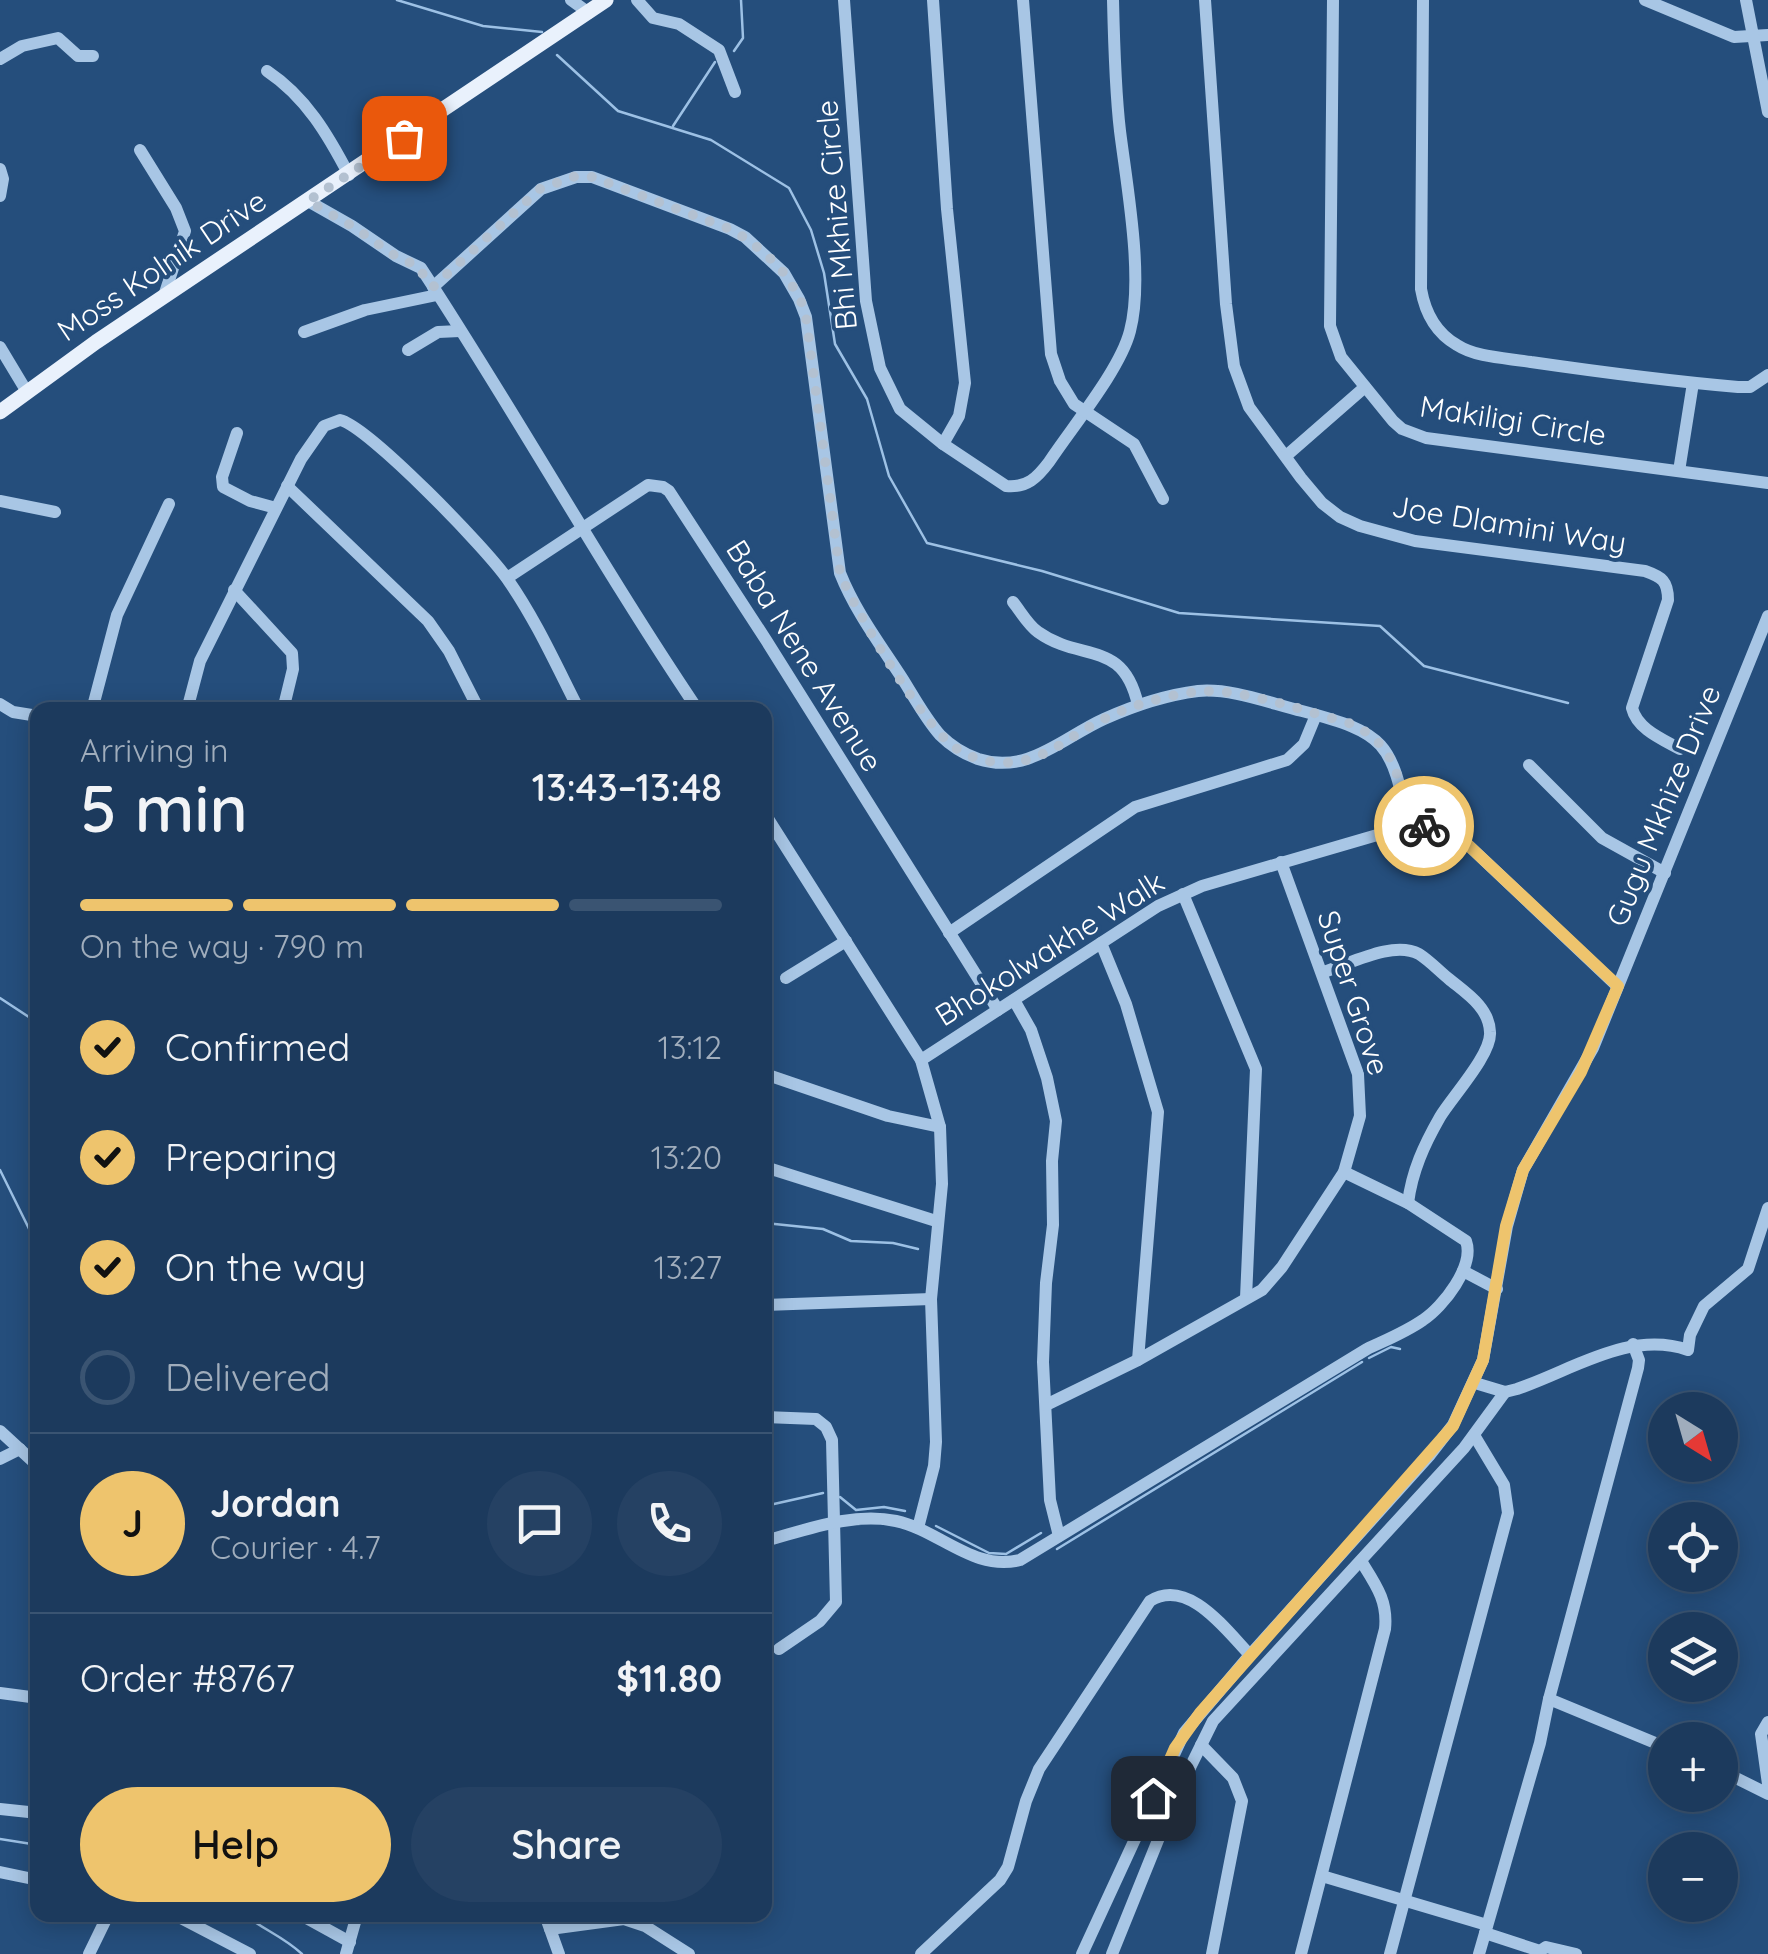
<!DOCTYPE html>
<html lang="en">
<head>
<meta charset="utf-8">
<style>
	body { margin:0; font-family:Quicksand,sans-serif; background:#254163; color:#f1f3f6; height:100vh; display:flex; flex-direction:column; font-size:38px; white-space:nowrap }
	* { box-sizing:border-box; margin:0 }
	p { font-size:32px; color:#a0adbc }
	.icon { flex:none; width:55px; height:55px; fill:none; stroke:currentColor; stroke-width:2; stroke-linecap:round; stroke-linejoin:round }
	.map { position:relative; flex:1; overflow:hidden }
	.details { position:absolute; left:30px; top:702px; width:742px; height:1220px; display:flex; flex-direction:column; background:#1c3a5d; border-radius:20px; box-shadow:0 5px 25px #0003,0 0 0 2px #3a5472 }
	.details>* { flex:none }
	.needle { width:65px; rotate:143deg }
	.tools { position:absolute; left:1648px; top:1392px; display:grid; gap:20px }
	.tools a { display:grid; place-items:center; width:90px; height:90px; border-radius:50%; background:#1c3a5d; box-shadow:0 5px 25px #0003,0 0 0 2px #3a5472; font-size:50px }
	.pin { position:absolute; display:grid; place-items:center; width:85px; height:85px; color:#fff; margin:-42px; border-radius:20px; box-shadow:0 5px 15px #0006 }
	.courier { position:absolute; display:grid; place-items:center; width:100px; height:100px; margin:-50px; border:8px solid #eec46d; border-radius:50%; background:#fff; color:#222; box-shadow:0 2px 12px #0007 }
	.summary em { font-style:normal; font-weight:600 }
	.summary div { display:flex; flex-direction:column-reverse }
	.summary { display:flex; align-items:center; justify-content:space-between; height:170px; padding:0 50px }
	h1 { font-size:65px; font-weight:600; line-height:75px }
	.bar { display:grid; grid-template-columns:repeat(4,1fr); gap:15px 10px; align-content:center; height:120px; padding:0 50px }
	.bar i { height:12px; border-radius:8px; background:#3a5472 }
	.bar .selected { background:#eec46d }
	.bar p { grid-column:span 4 }
	.line { display:flex; align-items:center; gap:25px; padding:0 50px; border-top:2px solid #3a5472 }
	.line div { flex:1 }
	.round { display:grid; place-items:center; flex:none; width:105px; height:105px; border-radius:52px; background:#254163 }
	ol { padding:0 50px; list-style:none }
	li { display:flex; align-items:center; gap:30px; height:110px }
	li p { margin-inline-start:auto }
	li .icon { padding:10px; border-radius:50%; background:#eec46d; color:#111; stroke-width:4 }
	li:last-child { color:#a0adbc }
	li i { width:55px; height:55px; border:5px solid #3a5472; border-radius:50% }
	.button { display:flex; gap:20px; margin-top:auto; padding:20px 50px }
	.button a { flex:1; height:115px; border-radius:60px; background:#eec46d; color:#111; font-size:40px; font-weight:600; line-height:115px; text-align:center }
	.button a+a { background:#254163; color:#f1f3f6 }
	.map>svg:first-child { display:block }
	.lines { fill:none; stroke-linecap:round; stroke-linejoin:round }
	.stream { stroke:#9dc1e5; stroke-width:2.5 }
	.minor { stroke:#a8c6e5; stroke-width:12 }
	.major { stroke:#e9f1fc; stroke-width:15 }
	.done { stroke:#b3c1d1; stroke-width:10; stroke-dasharray:0 18 }
	.route { stroke:#eec46d; stroke-width:12 }
	.labels { text-anchor:middle; stroke-width:8; stroke-linejoin:round; paint-order:stroke }
	.street-label { font-size:30px; fill:#fff; stroke:#254e7c }
</style>
</head>
<body>
<div class="map">
<svg width="1768" height="1954" viewBox="0 0 1768 1954">
	<rect width="100%" height="100%" fill="#254e7c"/>
	<g class="lines">
		<g class="stream">
			<polyline points="397,0 483,26 542,32"/>
			<polyline points="734,51 743,38 741,0"/>
			<polyline points="557,55 618,111 711,140 789,188 811,230 824,273 835,344 867,399 889,476 927,543 1042,571 1179,613 1380,626 1424,666 1568,703"/>
			<polyline points="673,126 715,62"/>
			<polyline points="0,998 38,1023"/>
			<polyline points="0,1170 38,1247"/>
			<polyline points="765,1223 823,1229 851,1241 893,1243 918,1249"/>
			<polyline points="1369,1358 1391,1347 1400,1349"/>
			<polyline points="840,1497 856,1510 884,1507 905,1511"/>
			<polyline points="765,1506 823,1493"/>
			<polyline points="936,1526 989,1553 1006,1554 1041,1533"/>
			<polyline points="1057,1549 1362,1362"/>
			<polyline points="0,1839 38,1845"/>
			<path d="M245,1915C264,1930 284,1937 302,1954"/>
		</g>
		<g class="minor">
			<polyline points="571,0 589,13"/>
			<polyline points="637,0 653,18 679,24 719,50 735,92"/>
			<path d="M844,0L866,301L880,368L900,409L943,444L1006,486C1027,488 1037,478 1049,462C1072,427 1120,370 1130,331C1144,278 1127,187 1120,131C1115,88 1114,44 1113,0"/>
			<polyline points="933,0 947,209 965,383 959,416 943,444"/>
			<polyline points="1023,0 1051,354 1060,381 1074,404 1134,444 1163,499"/>
			<path d="M1205,0L1226,304L1234,366L1249,407L1301,478L1322,503L1340,517L1360,526L1415,541L1645,571C1662,577 1668,581 1668,600L1632,708C1637,729 1662,739 1680,749"/>
			<polyline points="1333,0 1330,326 1341,357 1393,421 1402,429 1426,438 1768,483"/>
			<path d="M1423,0L1421,289C1425,312 1436,333 1457,345C1477,358 1508,358 1531,362C1600,372 1669,381 1738,387H1750L1768,375"/>
			<polyline points="1645,0 1734,37 1768,35"/>
			<polyline points="1746,0 1768,112"/>
			<polyline points="0,59 22,46 58,38 78,56 93,56"/>
			<path d="M267,71C306,97 328,135 349,175"/>
			<polyline points="140,150 176,208 185,231 164,296"/>
			<polyline points="0,169 3,179 0,196"/>
			<path d="M308,201L352,226L396,256L421,268C516,413 601,566 698,710"/>
			<path d="M433,287L541,189L576,177H592L730,229L745,237L784,273L799,299L806,317L840,573C855,611 880,644 902,678C914,697 925,718 940,735C950,745 964,754 978,759C1028,775 1062,738 1104,719C1133,706 1166,695 1198,691C1232,688 1269,703 1302,711C1386,733 1392,742 1408,826"/>
			<polyline points="304,332 365,310 437,295"/>
			<polyline points="0,347 27,392"/>
			<polyline points="408,350 438,332 460,331"/>
			<polyline points="237,433 222,477 223,487 250,501 276,508"/>
			<polyline points="1286,456 1365,387"/>
			<polyline points="1679,471 1693,383"/>
			<polyline points="287,486 428,621 449,651 479,710"/>
			<polyline points="0,501 55,512"/>
			<polyline points="507,578 648,485 663,487 669,491 766,640 998,1010"/>
			<polyline points="234,590 292,653 293,669 283,710"/>
			<path d="M1013,602C1021,612 1028,625 1038,632C1081,663 1123,638 1138,705"/>
			<polyline points="0,704 13,712 38,716"/>
			<polyline points="92,710 117,615 169,504"/>
			<path d="M187,710L200,661L301,459L324,426L340,420C368,426 489,551 508,580C536,620 557,667 579,710"/>
			<polyline points="1529,765 1602,838 1665,873"/>
			<polyline points="765,814 921,1060 940,1127 942,1184 931,1299 936,1442 934,1466 918,1528"/>
			<polyline points="1183,894 1256,1069 1246,1298"/>
			<polyline points="949,933 1135,807 1287,760 1304,744 1316,715"/>
			<polyline points="1101,943 1126,1004 1158,1112 1138,1360"/>
			<path d="M1323,972C1350,964 1393,940 1419,954C1430,961 1439,971 1449,979C1466,993 1489,1007 1490,1032C1492,1054 1452,1097 1440,1117C1424,1145 1412,1171 1408,1203"/>
			<polyline points="786,978 846,941"/>
			<polyline points="1014,1000 1031,1030 1047,1078 1056,1121 1052,1161 1053,1225 1046,1283 1043,1362 1050,1500 1059,1536"/>
			<polyline points="921,1060 1158,906 1202,886 1408,826 1440,828 1467,844 1617,986"/>
			<polyline points="765,1074 888,1116 940,1127"/>
			<polyline points="765,1167 936,1221"/>
			<polyline points="1463,1271 1497,1289"/>
			<polyline points="765,1305 931,1299"/>
			<path d="M1475,1383L1505,1392L1517,1389C1573,1370 1629,1330 1688,1350L1690,1335L1704,1306L1748,1269L1768,1208"/>
			<polyline points="1046,1405 1138,1360 1262,1290 1282,1267 1344,1172 1360,1116 1358,1074 1281,862"/>
			<polyline points="765,1417 816,1419 826,1427 832,1440 836,1602 820,1621 779,1649"/>
			<polyline points="0,1431 38,1466"/>
			<polyline points="0,1459 20,1449"/>
			<path d="M765,1541C806,1530 852,1512 896,1521C939,1530 974,1572 1020,1560L1367,1349C1386,1340 1406,1332 1423,1320C1443,1307 1475,1266 1466,1241L1408,1203L1344,1172"/>
			<polyline points="0,1693 38,1698"/>
			<polyline points="1549,1699 1665,1747"/>
			<polyline points="1768,1722 1761,1734 1768,1784"/>
			<polyline points="1201,1745 1233,1778 1242,1801 1212,1954"/>
			<polyline points="1720,1770 1768,1794"/>
			<polyline points="0,1809 38,1813"/>
			<polyline points="0,1872 38,1880"/>
			<polyline points="1322,1876 1487,1925"/>
			<polyline points="175,1915 250,1954"/>
			<polyline points="301,1915 350,1942"/>
			<polyline points="545,1915 559,1954"/>
			<polyline points="550,1929 624,1919 645,1926 689,1954"/>
			<polyline points="1485,1933 1540,1951 1546,1947 1576,1954"/>
			<polyline points="89,1954 108,1915"/>
			<polyline points="346,1954 357,1915"/>
			<path d="M921,1954L1000,1880L1008,1867L1026,1801L1039,1769L1150,1601C1188,1577 1226,1630 1250,1655"/>
			<polyline points="1082,1954 1184,1733 1250,1655 1429,1456 1453,1425 1483,1360 1507,1226 1523,1170 1593,1048 1768,616"/>
			<polyline points="1112,1954 1175,1798 1213,1721 1464,1448 1505,1392"/>
			<path d="M1301,1954L1385,1629C1388,1601 1376,1585 1361,1561"/>
			<polyline points="1390,1954 1508,1513 1504,1485 1474,1435"/>
			<polyline points="1479,1954 1540,1743 1549,1699 1638,1368 1639,1360 1633,1344"/>
		</g>
		<polyline class="major" points="0,412 96,342 606,0"/>
	</g>
	<g class="lines">
		<path class="done" d="M404,138L308,201L352,226L401,260L415,264L433,287L540,189L576,176L592,177L730,229L745,238L765,253L784,273L800,298L806,317L840,573C854,610 923,724 953,746C975,763 1007,767 1033,758C1057,750 1077,732 1100,721C1129,706 1163,696 1195,692C1237,686 1310,713 1352,724C1398,747 1399,780 1408,826H1424"/>
		<polyline class="route" points="1153,1798 1175,1748 1200,1713 1453,1426 1483,1360 1506,1226 1523,1170 1581,1072 1618,986 1467,844 1440,828 1424,826"/>
	</g>
	<g class="labels">
		<g class="street-label">
			<text transform="translate(837 215) rotate(-95)" y="10">Bhi Mkhize Circle</text>
			<text transform="translate(162 266) rotate(-34)" y="10">Moss Kolnik Drive</text>
			<text transform="translate(1513 421) rotate(9)" y="10">Makiligi Circle</text>
			<text transform="translate(1509 525) rotate(9)" y="10">Joe Dlamini Way</text>
			<text transform="translate(804 656) rotate(58)" y="10">Baba Nene Avenue</text>
			<text transform="translate(1664 806) rotate(-68)" y="10">Gugu Mkhize Drive</text>
			<text transform="translate(1050 949) rotate(-32)" y="10">Bhokolwakhe Walk</text>
			<text transform="translate(1353 993) rotate(72)" y="10">Super Grove</text>
		</g>
	</g>
</svg>
<div class="tools">
<a><svg class="needle" viewBox="-14 -14 28 28"><path d="M0-13l5 13h-10z" fill="#e53935"/><path d="M0 13l5-13h-10z" fill="#a0adbc"/></svg></a>
<a><svg class="icon" aria-label="locate" viewBox="0 0 24 24"><circle cx="12" cy="12" r="6"/><path d="M12 2v4M12 18v4M2 12h4M18 12h4"/></svg></a>
<a><svg class="icon" aria-label="layers" viewBox="0 0 24 24"><path d="M12 4l9 5-9 5-9-5zM3 14l9 5 9-5"/></svg></a>
<a>+</a>
<a>−</a>
</div>
<div class="pin" style="left:404px;top:138px;background:#ea580c"><svg class="icon" aria-label="bag" viewBox="0 0 24 24"><path d="M5 8h14l-1 12H6zM9 8a3 3 0 0 1 6 0"/></svg></div>
<div class="pin" style="left:1153px;top:1798px;background:#1f2937"><svg class="icon" aria-label="home" viewBox="0 0 24 24"><path d="M3 11l9-7 9 7M6 9v11h12V9"/></svg></div>
<div class="courier" style="left:1424px;top:826px"><svg class="icon" aria-label="bike" viewBox="0 0 24 24"><circle cx="6" cy="16" r="4"/><circle cx="18" cy="16" r="4"/><path d="M6 16l4-8h5l3 8M10 8l3 8H6M13 5h3"/></svg></div>
<section class="details">
<div class="summary"><div><h1>5 min</h1><p>Arriving in</p></div><em>13:43–13:48</em></div>
<div class="bar"><i class="selected"></i><i class="selected"></i><i class="selected"></i><i></i><p>On the way · 790 m</p></div>
<ol>
<li><svg class="icon" aria-label="check" viewBox="0 0 24 24"><path d="M5 12l5 5 9-10"/></svg>Confirmed<p>13:12</p></li>
<li><svg class="icon" aria-label="check" viewBox="0 0 24 24"><path d="M5 12l5 5 9-10"/></svg>Preparing<p>13:20</p></li>
<li><svg class="icon" aria-label="check" viewBox="0 0 24 24"><path d="M5 12l5 5 9-10"/></svg>On the way<p>13:27</p></li>
<li><i></i>Delivered</li>
</ol>
<div class="line" style="height:180px"><b class="round" style="background:#eec46d;color:#111">J</b><div><b>Jordan</b><p>Courier · 4.7</p></div><a class="round"><svg class="icon" aria-label="chat" viewBox="0 0 24 24"><path d="M4 5h16v11H9l-5 4z"/></svg></a><a class="round"><svg class="icon" aria-label="phone" viewBox="0 0 24 24"><path d="M5 4h4l2 5-3 2q2 4 5 5l2-3 5 2v4C11 20 4 13 5 4z"/></svg></a></div>
<div class="line" style="height:130px"><div>Order #8767</div><b>$11.80</b></div>
<div class="button"><a>Help</a><a>Share</a></div>
</section>
</div>
</body>
</html>
